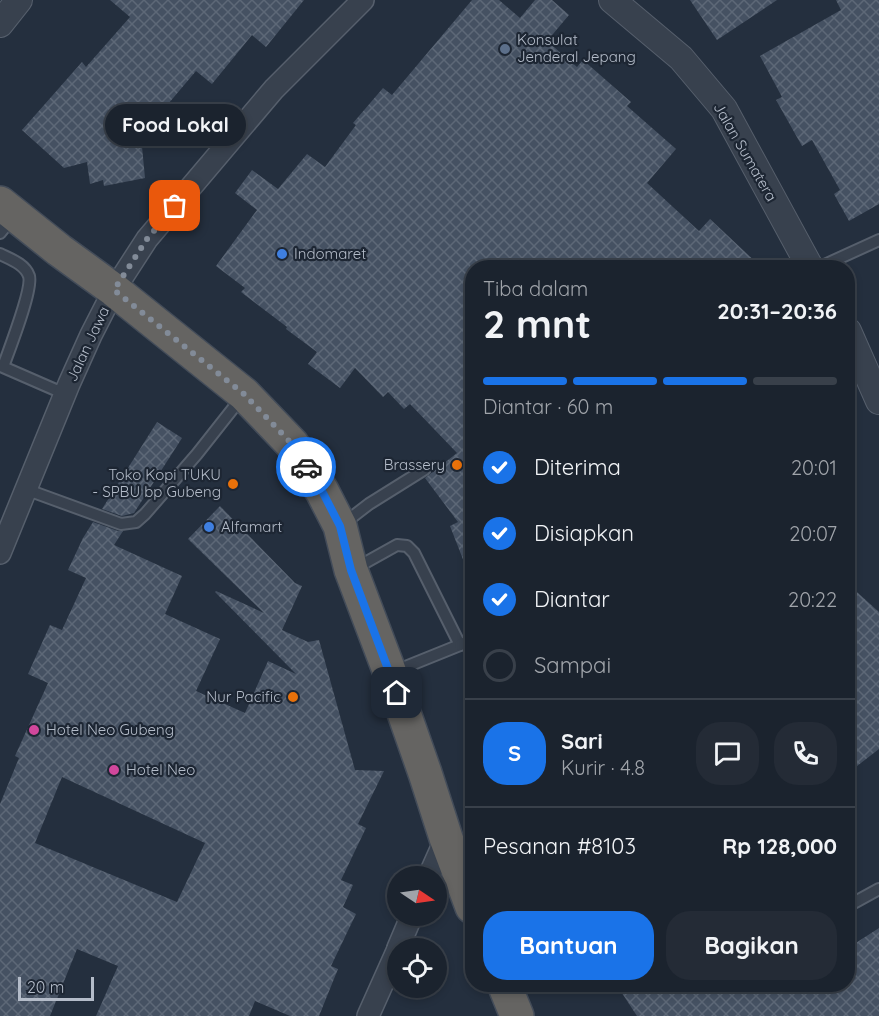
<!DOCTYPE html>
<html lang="id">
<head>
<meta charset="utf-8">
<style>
	body { margin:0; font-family:Quicksand,sans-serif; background:#242b36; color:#f1f3f6; height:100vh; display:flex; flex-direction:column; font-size:22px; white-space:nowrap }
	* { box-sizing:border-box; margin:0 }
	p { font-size:20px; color:#a0a4aa }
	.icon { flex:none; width:33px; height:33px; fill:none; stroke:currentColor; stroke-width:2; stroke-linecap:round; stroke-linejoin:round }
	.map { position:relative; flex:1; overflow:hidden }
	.details { position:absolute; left:465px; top:260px; width:390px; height:732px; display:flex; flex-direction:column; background:#1b232e; border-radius:24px; box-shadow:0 3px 9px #0003,0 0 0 2px #39404a }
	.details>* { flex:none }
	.needle { width:39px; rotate:103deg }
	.controls { position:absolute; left:387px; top:866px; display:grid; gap:12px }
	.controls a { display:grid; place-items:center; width:60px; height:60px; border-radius:50%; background:#1b232e; box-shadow:0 3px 9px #0003,0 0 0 2px #39404a; font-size:30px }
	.scale { position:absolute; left:18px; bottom:15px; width:76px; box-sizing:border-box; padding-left:6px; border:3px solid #b4bcc9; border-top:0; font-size:16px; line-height:21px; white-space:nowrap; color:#b4bcc9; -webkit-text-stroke:4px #1d2633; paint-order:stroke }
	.pin { position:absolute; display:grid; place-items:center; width:51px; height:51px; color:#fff; margin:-26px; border-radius:12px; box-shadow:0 3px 9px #0006 }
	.courier { position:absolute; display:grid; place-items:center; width:60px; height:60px; margin:-30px; border:4px solid #1a73e8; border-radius:50%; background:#fff; color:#222; box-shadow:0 2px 8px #0007 }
	.bubble { position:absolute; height:42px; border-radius:21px; background:#1b232e; box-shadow:0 3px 9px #0003,0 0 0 2px #39404a; font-size:20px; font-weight:700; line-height:42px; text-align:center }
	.summary em { font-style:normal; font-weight:700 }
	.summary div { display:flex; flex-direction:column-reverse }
	.summary { display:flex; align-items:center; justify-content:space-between; height:102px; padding:0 18px }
	h1 { font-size:39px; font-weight:700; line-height:45px }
	.bar { display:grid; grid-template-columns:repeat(4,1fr); gap:9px 6px; align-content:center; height:72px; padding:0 18px }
	.bar i { height:8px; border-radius:4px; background:#39404a }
	.bar .selected { background:#1a73e8 }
	.bar p { grid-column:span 4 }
	.line { display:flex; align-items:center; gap:15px; padding:0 18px; border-top:2px solid #39404a }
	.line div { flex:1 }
	.round { display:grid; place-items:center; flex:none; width:63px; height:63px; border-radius:24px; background:#242b36 }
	ol { padding:0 18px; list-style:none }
	li { display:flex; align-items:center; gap:18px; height:66px }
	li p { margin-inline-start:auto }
	li .icon { padding:6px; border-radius:50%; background:#1a73e8; color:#fff; stroke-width:4 }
	li:last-child { color:#a0a4aa }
	li i { width:33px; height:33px; border:3px solid #39404a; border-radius:50% }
	.action { display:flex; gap:12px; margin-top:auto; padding:12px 18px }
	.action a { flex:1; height:69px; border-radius:24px; background:#1a73e8; color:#fff; font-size:24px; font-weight:700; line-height:69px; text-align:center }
	.action a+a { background:#242b36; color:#f1f3f6 }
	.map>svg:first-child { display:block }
	.building { fill:url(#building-cross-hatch); fill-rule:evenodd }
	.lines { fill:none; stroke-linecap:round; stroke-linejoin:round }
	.service-casing { stroke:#565f6c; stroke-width:14 }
	.minor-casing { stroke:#565f6c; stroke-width:24 }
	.tertiary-casing { stroke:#565f6c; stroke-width:28 }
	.trunk-casing { stroke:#434c59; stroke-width:36 }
	.service { stroke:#38414e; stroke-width:10 }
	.minor { stroke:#38414e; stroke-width:21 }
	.tertiary { stroke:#38414e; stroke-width:26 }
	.trunk { stroke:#656462; stroke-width:33 }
	.done { stroke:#828b98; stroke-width:6; stroke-dasharray:0 10.8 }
	.route { stroke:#1a73e8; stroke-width:8 }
	.service-dot { fill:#5c6f8a; stroke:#1d2633; stroke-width:2 }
	.shop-dot { fill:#3f7fe0; stroke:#1d2633; stroke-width:2 }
	.food-dot { fill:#e8710a; stroke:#1d2633; stroke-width:2 }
	.hotel-dot { fill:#d1479c; stroke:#1d2633; stroke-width:2 }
	.labels { text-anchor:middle; stroke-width:4.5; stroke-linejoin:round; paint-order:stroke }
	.poi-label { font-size:15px; fill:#b4bcc9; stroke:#1d2633; text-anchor:start }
	.street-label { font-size:15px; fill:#b4bcc9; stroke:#1d2633 }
</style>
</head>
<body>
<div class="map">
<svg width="879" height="1016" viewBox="0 0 879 1016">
	<defs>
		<pattern id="building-cross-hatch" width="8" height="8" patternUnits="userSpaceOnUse" patternTransform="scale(1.5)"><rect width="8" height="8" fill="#455162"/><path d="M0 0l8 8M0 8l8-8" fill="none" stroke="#5d6877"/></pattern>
	</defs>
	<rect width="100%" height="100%" fill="#242f3e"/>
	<g class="building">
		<polygon points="110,0 304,0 266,47 252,35 212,84 196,71 141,136 145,178 104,186 103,180 90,184 87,162 64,168 22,130 82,62 86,67 130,17"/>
		<polygon points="472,0 499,0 520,18 535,0 552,0 569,15 547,41 577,67 583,60 631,102 627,106 676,149 647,183 699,231 710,219 761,267 472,267 471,580 450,526 458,522 425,478 457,453 410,404 404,409 388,392 383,397 355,368 340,388 308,364 317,352 286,329 287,327 241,292 245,288 216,266 257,210 235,193 252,170 278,189 307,154 325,167 356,125 353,123 383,88 392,95"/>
		<polygon points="690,0 777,0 717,40"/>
		<polygon points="836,0 879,0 879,204 849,221 834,194 840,190 812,140 802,146 776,100 782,97 760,56 841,10"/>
		<polygon points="157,422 182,438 134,513 122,516 102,509"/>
		<path d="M220,506L295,583L302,586L282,630L308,642L319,640L355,770L384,771L358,824L366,828L341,880L353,885L343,907L356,914L331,966L338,969L319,1016H290L255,1001L249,1016H96L118,966L77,949L50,1016H0V804L19,758L15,756L48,683L28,674L50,625L62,630L86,578L68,570L83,538L93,522L118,531H123L114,545L182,576L165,614L220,639L196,691L245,713L268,661L296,674L215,592L216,591L264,613L188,539ZM62,777L205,843L177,902L35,843Z"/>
		<polygon points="848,584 879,612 879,749 848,773"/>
		<polygon points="879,928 879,1016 637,1016 616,984 848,984 848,948"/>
	</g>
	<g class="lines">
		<defs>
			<g id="service">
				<polyline points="0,233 13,217"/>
				<path d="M0,254C10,259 25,264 29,276C33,289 9,350 3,367L65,394"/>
				<polyline points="820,267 879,240"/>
				<polyline points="25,489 121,524 136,522 145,514 197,454 242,397"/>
				<polyline points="343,524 369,504 425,469"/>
				<polyline points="354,569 397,545 407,546 414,553 460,645 393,672"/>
				<polyline points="460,645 472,639"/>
				<polyline points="848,906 879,889"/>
			</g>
			<g id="minor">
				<polyline points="0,553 69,384 91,335 114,290 147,239 274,89 363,0"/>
				<polyline points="429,876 446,838"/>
				<polyline points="398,948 412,915"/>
				<polyline points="368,1016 398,949"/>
			</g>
			<g id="tertiary">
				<polyline points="612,0 681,58 724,109 810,267"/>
				<polyline points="0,24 19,0"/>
				<polyline points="848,331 879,401"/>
			</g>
			<g id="trunk">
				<polyline points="0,203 59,250 114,290 244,394 292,444 322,491 340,526 351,570 390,673 425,773 446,838 472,907"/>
				<polyline points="504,984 517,1016"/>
			</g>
		</defs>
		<use href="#service" class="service-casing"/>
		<use href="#minor" class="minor-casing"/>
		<use href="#tertiary" class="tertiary-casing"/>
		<use href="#trunk" class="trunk-casing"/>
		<use href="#service" class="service"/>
		<use href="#minor" class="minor"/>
		<use href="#tertiary" class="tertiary"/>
		<use href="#trunk" class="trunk"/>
	</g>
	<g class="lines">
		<polyline class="done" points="175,206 147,239 114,290 244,394 292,444 306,467"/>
		<polyline class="route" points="306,467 322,491 340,526 351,570 397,693"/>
	</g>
	<circle class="service-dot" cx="505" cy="49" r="6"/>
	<g class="shop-dot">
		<circle cx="282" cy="254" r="6"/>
		<circle cx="209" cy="527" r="6"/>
	</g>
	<g class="food-dot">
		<circle cx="457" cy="465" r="6"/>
		<circle cx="233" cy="484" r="6"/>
		<circle cx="293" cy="697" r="6"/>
	</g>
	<g class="hotel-dot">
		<circle cx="34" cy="730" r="6"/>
		<circle cx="114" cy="770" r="6"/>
	</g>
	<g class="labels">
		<g class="poi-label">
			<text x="517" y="45">Konsulat<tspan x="517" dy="17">Jenderal Jepang</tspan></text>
			<text x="294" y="259">Indomaret</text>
			<text x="445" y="470" text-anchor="end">Brassery</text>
			<text x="221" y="480" text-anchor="end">Toko Kopi TUKU<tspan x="221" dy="17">- SPBU bp Gubeng</tspan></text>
			<text x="221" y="532">Alfamart</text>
			<text x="281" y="702" text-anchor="end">Nur Pacific</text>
			<text x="46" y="735">Hotel Neo Gubeng</text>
			<text x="126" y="775">Hotel Neo</text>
		</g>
		<g class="street-label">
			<text transform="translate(745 152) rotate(60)" y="5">Jalan Sumatera</text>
			<text transform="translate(88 344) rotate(-65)" y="5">Jalan Jawa</text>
		</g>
	</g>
</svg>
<div class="controls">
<a><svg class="needle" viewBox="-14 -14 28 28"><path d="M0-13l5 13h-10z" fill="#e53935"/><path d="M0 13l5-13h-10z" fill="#a0a4aa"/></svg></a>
<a><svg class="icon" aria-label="locate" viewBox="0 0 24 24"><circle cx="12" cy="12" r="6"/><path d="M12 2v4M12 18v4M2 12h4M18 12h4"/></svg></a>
</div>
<div class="scale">20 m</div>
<div class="pin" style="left:175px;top:206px;background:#ea580c"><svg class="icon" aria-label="bag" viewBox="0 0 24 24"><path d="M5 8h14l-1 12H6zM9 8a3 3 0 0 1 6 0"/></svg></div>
<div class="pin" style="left:397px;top:693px;background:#1f2937"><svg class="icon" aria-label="home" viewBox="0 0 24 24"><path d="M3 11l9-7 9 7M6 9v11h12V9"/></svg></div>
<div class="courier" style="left:306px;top:467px"><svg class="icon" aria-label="car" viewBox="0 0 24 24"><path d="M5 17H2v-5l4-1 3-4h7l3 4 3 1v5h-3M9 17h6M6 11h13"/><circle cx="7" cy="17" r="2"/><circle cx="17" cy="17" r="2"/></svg></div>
<div class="bubble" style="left:105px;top:104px;width:141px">Food Lokal</div>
<section class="details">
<div class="summary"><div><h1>2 mnt</h1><p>Tiba dalam</p></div><em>20:31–20:36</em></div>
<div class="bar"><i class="selected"></i><i class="selected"></i><i class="selected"></i><i></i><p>Diantar · 60 m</p></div>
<ol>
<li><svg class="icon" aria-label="check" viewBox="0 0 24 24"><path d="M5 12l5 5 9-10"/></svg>Diterima<p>20:01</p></li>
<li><svg class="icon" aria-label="check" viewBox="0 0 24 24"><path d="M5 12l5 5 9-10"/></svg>Disiapkan<p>20:07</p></li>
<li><svg class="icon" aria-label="check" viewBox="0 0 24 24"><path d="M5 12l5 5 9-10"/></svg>Diantar<p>20:22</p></li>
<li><i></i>Sampai</li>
</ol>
<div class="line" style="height:108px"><b class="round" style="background:#1a73e8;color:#fff">S</b><div><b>Sari</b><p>Kurir · 4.8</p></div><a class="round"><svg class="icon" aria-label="chat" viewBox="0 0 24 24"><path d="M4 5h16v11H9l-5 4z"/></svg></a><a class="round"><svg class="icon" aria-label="phone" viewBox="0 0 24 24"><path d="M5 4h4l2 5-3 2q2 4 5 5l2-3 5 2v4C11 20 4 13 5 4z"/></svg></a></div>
<div class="line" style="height:78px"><div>Pesanan #8103</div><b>Rp 128,000</b></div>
<div class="action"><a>Bantuan</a><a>Bagikan</a></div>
</section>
</div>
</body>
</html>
